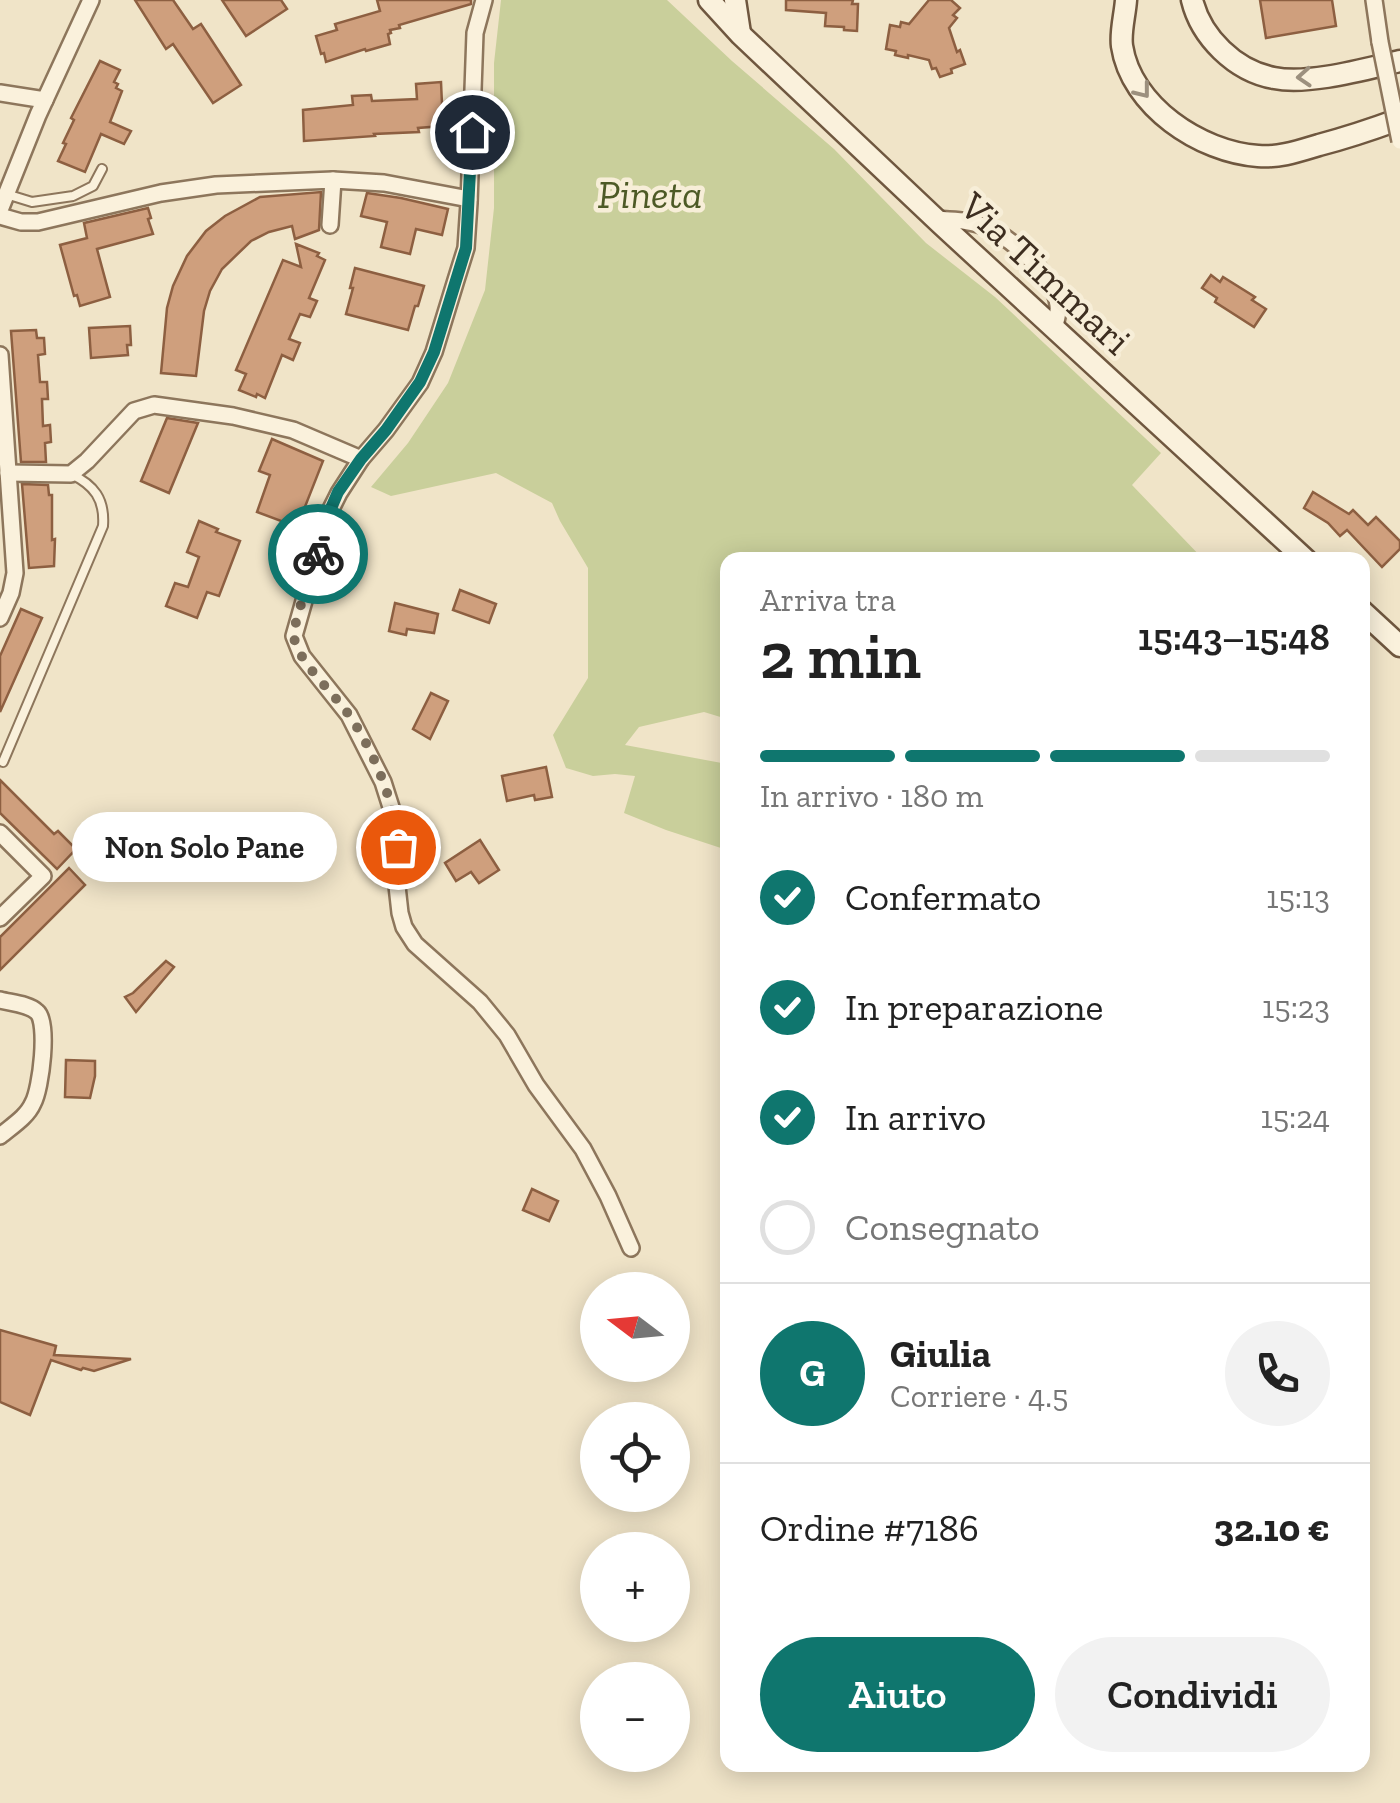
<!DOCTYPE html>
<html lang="it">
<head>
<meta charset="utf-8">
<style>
	body { margin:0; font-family:"Zilla Slab",serif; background:#f2f2f2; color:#222; height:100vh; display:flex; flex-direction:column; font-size:38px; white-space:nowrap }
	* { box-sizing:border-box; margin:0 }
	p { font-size:32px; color:#767676 }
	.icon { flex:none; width:55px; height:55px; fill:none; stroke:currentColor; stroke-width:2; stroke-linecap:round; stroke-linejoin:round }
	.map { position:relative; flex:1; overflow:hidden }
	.details { position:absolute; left:720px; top:552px; width:650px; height:1220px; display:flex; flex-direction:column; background:#fff; border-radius:20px; box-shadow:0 5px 25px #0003 }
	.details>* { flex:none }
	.needle { width:65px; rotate:286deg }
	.controls { position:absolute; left:580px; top:1272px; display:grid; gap:20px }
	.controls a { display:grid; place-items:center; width:110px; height:110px; border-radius:50%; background:#fff; box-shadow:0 5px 25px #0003; font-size:50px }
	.pin { position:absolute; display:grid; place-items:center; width:85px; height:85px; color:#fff; margin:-42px; border:5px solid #fff; border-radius:50%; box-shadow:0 2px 10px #0007 }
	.courier { position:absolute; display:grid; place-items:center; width:100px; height:100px; margin:-50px; border:8px solid #0f766e; border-radius:50%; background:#fff; color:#222; box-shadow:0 2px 12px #0007 }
	.bubble { position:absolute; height:70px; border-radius:35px; background:#fff; box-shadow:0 5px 25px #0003; font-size:32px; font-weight:600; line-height:70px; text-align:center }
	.overview em { font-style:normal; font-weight:600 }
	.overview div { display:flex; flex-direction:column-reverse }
	.overview { display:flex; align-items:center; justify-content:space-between; height:170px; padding:0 40px }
	h1 { font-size:65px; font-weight:600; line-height:75px }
	.bar { display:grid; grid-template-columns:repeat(4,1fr); gap:15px 10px; align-content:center; height:120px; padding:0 40px }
	.bar i { height:12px; border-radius:8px; background:#e0e0e0 }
	.bar .current { background:#0f766e }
	.bar p { grid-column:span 4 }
	.line { display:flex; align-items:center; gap:25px; padding:0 40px; border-top:2px solid #e0e0e0 }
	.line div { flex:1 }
	.round { display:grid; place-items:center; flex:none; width:105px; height:105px; border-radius:52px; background:#f2f2f2 }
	ol { padding:0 40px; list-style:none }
	li { display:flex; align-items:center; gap:30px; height:110px }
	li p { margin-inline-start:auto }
	li .icon { padding:10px; border-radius:50%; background:#0f766e; color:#fff; stroke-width:4 }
	li:last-child { color:#767676 }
	li i { width:55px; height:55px; border:5px solid #e0e0e0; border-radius:50% }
	.action { display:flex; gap:20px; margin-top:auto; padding:20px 40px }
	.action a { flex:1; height:115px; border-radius:60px; background:#0f766e; color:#fff; font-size:40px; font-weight:600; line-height:115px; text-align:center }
	.action a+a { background:#f2f2f2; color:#222 }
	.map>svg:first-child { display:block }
	.green { fill:#c9cf9b }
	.building { fill:#cf9f7d; stroke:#8d5f41; stroke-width:2.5 }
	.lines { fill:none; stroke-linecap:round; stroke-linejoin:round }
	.lane-casing { stroke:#8d765c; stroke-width:12 }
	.street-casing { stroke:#8d765c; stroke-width:20 }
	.secondary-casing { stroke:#6f573f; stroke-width:25 }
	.lane { stroke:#faf1dc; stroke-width:8 }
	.street { stroke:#faf1dc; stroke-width:15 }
	.secondary { stroke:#faf1dc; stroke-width:20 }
	.street-bridge-casing { stroke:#8d765c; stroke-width:20; stroke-linecap:butt }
	.street-bridge { stroke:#faf1dc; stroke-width:15 }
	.oneway { stroke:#9c907e }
	.done { stroke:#7c6e5b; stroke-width:10; stroke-dasharray:0 18 }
	.route { stroke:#0f766e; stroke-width:12 }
	.labels { text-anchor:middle; stroke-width:9; stroke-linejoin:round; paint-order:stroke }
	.park-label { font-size:40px; font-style:italic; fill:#4d5a26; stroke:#f7eed8 }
	.street-label { font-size:40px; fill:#3d2e20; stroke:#f7eed8 }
</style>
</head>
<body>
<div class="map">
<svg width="1400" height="1803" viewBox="0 0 1400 1803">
	<rect width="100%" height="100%" fill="#f0e4c8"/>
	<polygon class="green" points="501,0 667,0 732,61 834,149 926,243 995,297 1161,453 1132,485 1204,560 728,560 727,719 704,712 639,727 625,745 727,764 727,850 666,830 624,813 635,776 615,774 593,776 566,768 553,735 588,678 588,568 560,521 552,503 496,473 391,496 371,487 408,443 448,383 485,290 494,208 494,63"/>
	<g class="building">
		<polygon points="135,0 173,0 193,29 201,24 241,85 213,103 173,44 166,49"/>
		<polygon points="222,0 281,0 287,9 246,36"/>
		<polygon points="377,0 471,0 471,4 399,25 400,28 390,30 391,33 388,34 390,44 366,51 365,49 326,62 324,53 321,54 316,36 337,30 335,24 380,11"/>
		<polygon points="786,0 853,0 852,4 858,4 857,31 844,30 844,27 825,26 826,13 786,10"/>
		<polygon points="929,0 951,0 960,8 953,15 957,18 949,28 957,52 960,50 965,64 951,69 952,73 940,77 936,68 932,69 929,60 908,55 908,58 895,55 896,51 886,49 890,25 900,27 901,22 909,24"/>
		<polygon points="1260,0 1332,0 1336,26 1266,38"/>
		<polygon points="100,61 120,70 114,82 118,84 116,88 122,91 110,122 131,131 124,144 101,134 85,172 58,161 66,144 63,143 74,120 71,118"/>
		<polygon points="441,82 443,126 418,128 419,132 374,134 375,136 304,141 303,110 353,105 352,96 371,95 372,101 417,99 416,84"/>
		<polygon points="321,192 319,230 295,239 292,226 269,232 251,241 222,269 210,291 204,311 196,376 161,373 167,308 173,286 187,256 206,231 225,216 260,197"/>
		<polygon points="367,193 401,198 448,209 442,235 416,229 410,254 381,247 387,222 361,216"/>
		<polygon points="148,208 151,218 148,219 153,234 97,249 110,297 80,306 77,295 74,296 60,245 87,238 84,223"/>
		<polygon points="296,244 319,253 317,256 325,260 309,298 317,301 310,317 300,314 289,339 300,343 293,360 282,355 265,398 257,394 256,397 239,390 246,374 236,370 283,260 301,267"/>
		<polygon points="355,268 424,286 418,306 415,306 408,330 346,314 353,288 350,288"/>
		<polygon points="1211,275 1220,282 1223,277 1255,297 1252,300 1266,309 1254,327 1215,302 1217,298 1202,288"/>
		<polygon points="130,326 131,345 127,345 128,355 91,358 89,328"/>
		<polygon points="36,330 37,338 44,338 45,354 38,355 40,382 47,382 48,399 42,399 43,426 50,425 51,442 45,443 46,462 21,462 11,331"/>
		<polygon points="167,418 198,423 169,493 141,481"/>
		<polygon points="272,439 323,461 297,527 257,512 270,475 259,471"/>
		<polygon points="22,484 48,485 49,495 52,495 52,540 55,539 54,566 29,568"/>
		<polygon points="1313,492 1349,514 1353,510 1368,525 1376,517 1400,541 1400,549 1382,567 1347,530 1340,536 1328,523 1304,508"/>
		<polygon points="199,521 218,529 216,532 240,541 219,596 207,592 197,618 166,606 175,583 188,587 199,557 187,552"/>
		<polygon points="460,590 496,604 489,623 453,610"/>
		<polygon points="395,603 438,614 434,633 407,629 406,635 389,631"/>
		<polygon points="21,609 42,618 0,712 0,656"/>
		<polygon points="431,693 448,701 430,739 413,729"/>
		<polygon points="546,767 552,797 535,800 534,795 507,801 502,776"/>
		<polygon points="0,780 54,834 58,831 76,849 57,869 0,813"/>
		<polygon points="480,840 499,870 479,883 471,872 456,881 445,863"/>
		<polygon points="69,868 85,885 0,970 0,937"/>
		<polygon points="166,961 174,967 136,1012 125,997 133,993"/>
		<polygon points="66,1060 95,1061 95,1076 90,1098 65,1097"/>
		<polygon points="532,1189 558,1201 549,1221 523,1210"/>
		<polygon points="0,1330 56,1346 54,1355 131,1359 94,1371 83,1368 81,1370 51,1360 30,1415 0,1402"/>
	</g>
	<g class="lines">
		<defs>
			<g id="lane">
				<polyline points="6,194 32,202 73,196 93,186 102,169"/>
				<path d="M3,762L103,526C105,499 94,485 71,474"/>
			</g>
			<g id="street">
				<polyline points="484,0 475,33 469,203 466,248 456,280 434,352 420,383 386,430 361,459 339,493 329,513 294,636 302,656 349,715 383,782 397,826 396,877 400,913 404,927 415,944 480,1002 507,1035 536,1085 583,1149 608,1196 631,1248"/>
				<polyline points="1374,0 1380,42"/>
				<polyline points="0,93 45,100"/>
				<polyline points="333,180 384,183 469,199"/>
				<polyline points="0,210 38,115 91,0"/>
				<polyline points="0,216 21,222 38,222 161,193 216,185 333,180 330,225"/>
				<path d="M936,219C952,220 968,220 983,226C1010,236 1055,276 1058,305C1059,313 1056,321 1054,329"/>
				<polyline points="0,355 15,573 11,593 0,618"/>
				<polyline points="8,473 71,474 87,461 134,411 154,405 233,416 293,430 361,459"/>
				<polyline points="0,833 43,876 0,918"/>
				<path d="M0,1000C11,1003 29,1004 37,1012C49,1022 41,1089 33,1103C27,1117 12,1126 0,1136"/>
			</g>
			<g id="secondary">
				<polyline points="709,0 741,35 941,224 1306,560"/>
				<polyline points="735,0 740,33"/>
				<path d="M1126,0C1125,15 1120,32 1122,46C1131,106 1200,152 1258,156C1279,158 1299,151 1319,145C1346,138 1373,129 1400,119"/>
				<path d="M1192,0C1201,37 1235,71 1274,78C1309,85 1365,69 1400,61"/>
				<polyline points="1362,611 1400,646"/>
			</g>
		</defs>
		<use href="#lane" class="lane-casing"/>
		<use href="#street" class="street-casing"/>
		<use href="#secondary" class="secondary-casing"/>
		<use href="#lane" class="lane"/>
		<use href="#street" class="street"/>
		<use href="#secondary" class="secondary"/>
		<defs>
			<polyline id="street-bridge" points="1380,42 1400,141"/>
		</defs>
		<use href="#street-bridge" class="street-bridge-casing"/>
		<use href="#street-bridge" class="street-bridge"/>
	</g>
	<defs><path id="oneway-chevron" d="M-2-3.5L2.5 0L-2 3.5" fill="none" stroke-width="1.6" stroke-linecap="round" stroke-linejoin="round" transform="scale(2.5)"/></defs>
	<g class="oneway">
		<use href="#oneway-chevron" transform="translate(1304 77) rotate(176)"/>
		<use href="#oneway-chevron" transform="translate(1143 91) rotate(52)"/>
	</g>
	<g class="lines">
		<path class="done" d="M318,554C313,570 293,622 294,636C295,658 333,693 346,711C372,746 396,804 398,847"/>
		<polyline class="route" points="318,554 329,513 338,492 361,459 386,430 420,382 434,352 466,248 472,132"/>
	</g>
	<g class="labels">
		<g class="park-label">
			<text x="650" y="208">Pineta</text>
		</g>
		<g class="street-label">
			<text transform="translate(1046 273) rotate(43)" y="14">Via Timmari</text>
		</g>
	</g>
</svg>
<div class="controls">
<a><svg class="needle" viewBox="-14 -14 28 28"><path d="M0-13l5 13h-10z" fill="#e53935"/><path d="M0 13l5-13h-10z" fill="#767676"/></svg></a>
<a><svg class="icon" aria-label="locate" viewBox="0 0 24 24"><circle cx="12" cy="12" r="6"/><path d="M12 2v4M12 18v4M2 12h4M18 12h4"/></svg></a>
<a>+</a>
<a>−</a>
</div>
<div class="pin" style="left:398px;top:847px;background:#ea580c"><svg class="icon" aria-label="bag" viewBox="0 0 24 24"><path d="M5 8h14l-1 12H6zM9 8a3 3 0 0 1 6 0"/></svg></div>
<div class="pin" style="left:472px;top:132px;background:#1f2937"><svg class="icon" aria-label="home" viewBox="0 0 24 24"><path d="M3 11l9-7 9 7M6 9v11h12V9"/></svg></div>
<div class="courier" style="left:318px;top:554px"><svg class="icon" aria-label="bike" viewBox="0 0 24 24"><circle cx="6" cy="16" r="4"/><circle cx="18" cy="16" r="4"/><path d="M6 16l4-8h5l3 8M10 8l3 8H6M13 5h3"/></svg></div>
<div class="bubble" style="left:72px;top:812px;width:265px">Non Solo Pane</div>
<section class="details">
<div class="overview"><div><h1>2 min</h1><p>Arriva tra</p></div><em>15:43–15:48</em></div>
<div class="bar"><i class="current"></i><i class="current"></i><i class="current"></i><i></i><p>In arrivo · 180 m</p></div>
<ol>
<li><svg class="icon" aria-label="check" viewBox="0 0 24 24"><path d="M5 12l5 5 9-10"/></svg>Confermato<p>15:13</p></li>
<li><svg class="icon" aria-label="check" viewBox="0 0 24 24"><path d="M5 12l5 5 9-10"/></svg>In preparazione<p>15:23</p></li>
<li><svg class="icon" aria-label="check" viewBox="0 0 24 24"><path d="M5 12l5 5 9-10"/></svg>In arrivo<p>15:24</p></li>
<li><i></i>Consegnato</li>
</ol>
<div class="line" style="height:180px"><b class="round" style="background:#0f766e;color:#fff">G</b><div><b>Giulia</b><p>Corriere · 4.5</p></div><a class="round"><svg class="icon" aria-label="phone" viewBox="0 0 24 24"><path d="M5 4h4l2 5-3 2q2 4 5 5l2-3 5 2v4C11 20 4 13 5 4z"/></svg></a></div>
<div class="line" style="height:130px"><div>Ordine #7186</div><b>32.10 €</b></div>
<div class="action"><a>Aiuto</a><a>Condividi</a></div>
</section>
</div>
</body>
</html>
